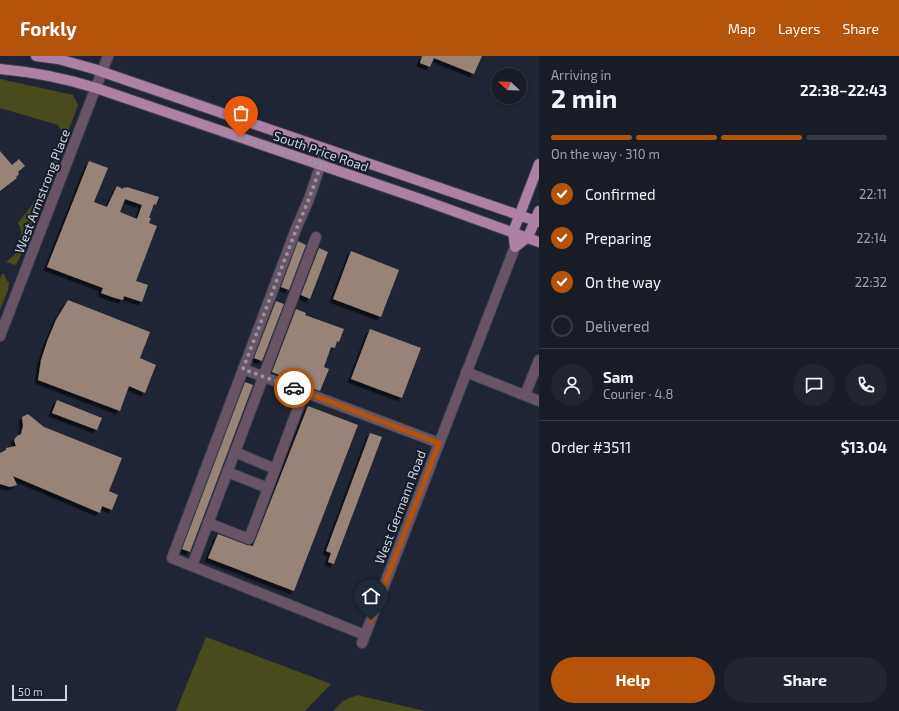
<!DOCTYPE html>
<html lang="en">
<head>
<meta charset="utf-8">
<style>
	body { margin:0; font-family:"Exo 2",sans-serif; background:#20252f; color:#f1f3f6; height:100vh; display:flex; flex-direction:column; font-size:15px; white-space:nowrap }
	* { box-sizing:border-box; margin:0 }
	p { font-size:13px; color:#9ea1a7 }
	.icon { flex:none; width:22px; height:22px; fill:none; stroke:currentColor; stroke-width:2; stroke-linecap:round; stroke-linejoin:round }
	.map { position:relative; flex:1; overflow:hidden }
	.details { display:flex; flex-direction:column; background:#171c27; width:360px }
	.details>* { flex:none }
	.needle { width:26px; rotate:292deg }
	.tools { position:absolute; left:491px; top:12px; display:grid; gap:8px }
	.tools a { display:grid; place-items:center; width:36px; height:36px; border-radius:50%; background:#171c27; box-shadow:0 2px 6px #0003,0 0 0 1px #363a44; font-size:20px }
	.scale { position:absolute; left:12px; bottom:10px; width:55px; box-sizing:border-box; padding-left:4px; border:2px solid #ced3dc; border-top:0; font-size:11px; line-height:14px; white-space:nowrap; color:#ced3dc; -webkit-text-stroke:3px #151c2a; paint-order:stroke }
	.pin { position:absolute; display:grid; place-items:center; width:34px; height:34px; color:#fff; margin:-41px -17px; border-radius:50% 50% 50% 0; rotate:-45deg; box-shadow:0 0 4px #0007 }
	.pin .icon { rotate:45deg }
	.courier { position:absolute; display:grid; place-items:center; width:40px; height:40px; margin:-20px; border:3px solid #b45309; border-radius:50%; background:#fff; color:#222; box-shadow:0 1px 5px #0007 }
	.overview em { font-style:normal; font-weight:700 }
	.overview div { display:flex; flex-direction:column-reverse }
	.overview { display:flex; align-items:center; justify-content:space-between; height:68px; padding:0 12px }
	h1 { font-size:26px; font-weight:700; line-height:30px }
	.bar { display:grid; grid-template-columns:repeat(4,1fr); gap:6px 4px; align-content:center; height:48px; padding:0 12px }
	.bar i { height:5px; border-radius:3px; background:#363a44 }
	.bar .active { background:#b45309 }
	.bar p { grid-column:span 4 }
	.line { display:flex; align-items:center; gap:10px; padding:0 12px; border-top:1px solid #363a44 }
	.line div { flex:1 }
	.round { display:grid; place-items:center; flex:none; width:42px; height:42px; border-radius:21px; background:#20252f }
	ol { padding:0 12px; list-style:none }
	li { display:flex; align-items:center; gap:12px; height:44px }
	li p { margin-inline-start:auto }
	li .icon { padding:4px; border-radius:50%; background:#b45309; color:#fff; stroke-width:4 }
	li:last-child { color:#9ea1a7 }
	li i { width:22px; height:22px; border:2px solid #363a44; border-radius:50% }
	.button { display:flex; gap:8px; margin-top:auto; padding:8px 12px }
	.button a { flex:1; height:46px; border-radius:24px; background:#b45309; color:#fff; font-size:16px; font-weight:700; line-height:46px; text-align:center }
	.button a+a { background:#20252f; color:#f1f3f6 }
	header { display:flex; align-items:center; gap:24px; box-sizing:border-box; height:56px; padding:0 20px; background:#b45309; color:#fff }
	header strong { font-size:19px }
	nav { display:flex; gap:22px; margin-inline-start:auto; font-size:14px }
	main { display:flex; flex:1; min-height:0 }
	.map>svg:first-child { display:block }
	.green { fill:#4a4b1c }
	.building { fill:#978378; fill-rule:evenodd; filter:url(#shadow) }
	.lines { fill:none; stroke-linecap:round; stroke-linejoin:round }
	.minor-casing { stroke:#3b414f; stroke-width:12 }
	.major-casing { stroke:#3b414f; stroke-width:12 }
	.minor { stroke:#695465; stroke-width:10 }
	.major { stroke:#ac81a4; stroke-width:10 }
	.done { stroke:#9196a1; stroke-width:4; stroke-dasharray:0 7.2 }
	.route { stroke:#b45309; stroke-width:5 }
	.labels { text-anchor:middle; stroke-width:4; stroke-linejoin:round; paint-order:stroke }
	.street-label { font-size:13px; fill:#ced3dc; stroke:#151c2a }
</style>
</head>
<body>
<header>
<strong>Forkly</strong>
<nav><a>Map</a><a>Layers</a><a>Share</a></nav>
</header>
<main>
<div class="map">
<svg width="539" height="655" viewBox="0 0 539 655">
	<defs>
		<filter id="shadow"><feDropShadow dx="-3.5" dy="3.5" stdDeviation="0" flood-color="#0009"/></filter>
	</defs>
	<rect width="100%" height="100%" fill="#1f2534"/>
	<g class="green">
		<polygon points="0,23 73,39 78,49 50,125 44,135 40,134 43,132 63,78 58,69 0,52"/>
		<path d="M36,144L40,146L37,157L22,197L16,209L6,206L19,195L15,189C22,183 23,176 18,167Z"/>
		<polygon points="2,218 4,218 7,225 9,226 8,234 0,254 0,223"/>
		<polygon points="206,581 331,628 305,655 176,655"/>
		<polygon points="357,639 425,655 426,655 333,655 343,645"/>
	</g>
	<g class="building">
		<polygon points="422,0 482,0 474,18 434,2 430,11 420,7"/>
		<polygon points="0,95 12,109 19,103 25,110 18,116 19,118 16,121 17,122 0,135"/>
		<path d="M89,105L108,112L94,146L107,151L117,130L123,133L124,131L126,132L127,131L159,141L156,149L154,148L149,162H151L149,167L157,170L136,225L148,229L142,246L124,240L123,244L115,242L101,237L103,232L47,211ZM125,143L142,149L137,163L120,156Z"/>
		<polygon points="298,185 306,189 289,234 281,231"/>
		<polygon points="319,192 328,196 310,243 301,239"/>
		<polygon points="351,195 399,214 381,261 333,243"/>
		<polygon points="68,244 150,276 140,302 156,309 145,337 129,330 120,355 38,324 41,304 48,283 56,264"/>
		<polygon points="276,245 284,248 262,305 254,302"/>
		<polygon points="296,253 306,257 305,259 344,273 339,286 337,285 335,292 331,291 324,311 329,313 320,335 309,331 310,328 283,318 282,320 272,316"/>
		<polygon points="370,273 421,292 402,342 351,323"/>
		<polygon points="245,326 253,329 190,496 182,493"/>
		<polygon points="57,344 102,362 97,374 52,357"/>
		<polygon points="308,350 358,369 294,535 208,502 218,478 247,489 253,490"/>
		<polygon points="28,358 44,371 122,402 109,435 118,439 112,454 102,450 100,457 13,420 17,429 10,431 0,428 0,397 6,394 6,392 16,390 14,384 17,380 21,378 23,370 22,361"/>
		<polygon points="370,377 382,381 334,508 328,506 331,497 326,495"/>
	</g>
	<g class="lines">
		<defs>
			<g id="minor">
				<polyline points="326,93 309,143 296,173 172,502 365,579"/>
				<polyline points="0,280 108,0"/>
				<polyline points="243,313 439,387"/>
				<polyline points="466,316 539,345"/>
				<polyline points="525,339 539,304"/>
				<polyline points="235,396 275,413"/>
				<polyline points="227,416 268,432"/>
				<polyline points="208,467 249,483 304,336"/>
				<polyline points="192,510 316,181"/>
				<polyline points="362,587 515,191"/>
			</g>
			<g id="major">
				<polyline points="36,0 58,3 94,13 539,166"/>
				<path d="M0,13C33,16 64,22 96,32L423,144L539,186"/>
				<polyline points="539,108 513,176 515,191 528,181 539,155"/>
			</g>
		</defs>
		<use href="#minor" class="minor-casing"/>
		<use href="#major" class="major-casing"/>
		<use href="#minor" class="minor"/>
		<use href="#major" class="major"/>
	</g>
	<g class="lines">
		<polyline class="done" points="241,81 321,109 309,143 296,174 243,313 294,332"/>
		<polyline class="route" points="294,332 439,387 371,564"/>
	</g>
	<g class="labels">
		<g class="street-label">
			<text transform="translate(321 95) rotate(19)" y="5">South Price Road</text>
			<text transform="translate(42 135) rotate(-69)" y="5">West Armstrong Place</text>
			<text transform="translate(400 451) rotate(-69)" y="5">West Germann Road</text>
		</g>
	</g>
</svg>
<div class="tools">
<a><svg class="needle" viewBox="-14 -14 28 28"><path d="M0-13l5 13h-10z" fill="#e53935"/><path d="M0 13l5-13h-10z" fill="#9ea1a7"/></svg></a>
</div>
<div class="scale">50 m</div>
<div class="pin" style="left:241px;top:81px;background:#ea580c"><svg class="icon" aria-label="bag" viewBox="0 0 24 24"><path d="M5 8h14l-1 12H6zM9 8a3 3 0 0 1 6 0"/></svg></div>
<div class="pin" style="left:371px;top:564px;background:#1f2937"><svg class="icon" aria-label="home" viewBox="0 0 24 24"><path d="M3 11l9-7 9 7M6 9v11h12V9"/></svg></div>
<div class="courier" style="left:294px;top:332px"><svg class="icon" aria-label="car" viewBox="0 0 24 24"><path d="M5 17H2v-5l4-1 3-4h7l3 4 3 1v5h-3M9 17h6M6 11h13"/><circle cx="7" cy="17" r="2"/><circle cx="17" cy="17" r="2"/></svg></div>
</div>
<section class="details">
<div class="overview"><div><h1>2 min</h1><p>Arriving in</p></div><em>22:38–22:43</em></div>
<div class="bar"><i class="active"></i><i class="active"></i><i class="active"></i><i></i><p>On the way · 310 m</p></div>
<ol>
<li><svg class="icon" aria-label="check" viewBox="0 0 24 24"><path d="M5 12l5 5 9-10"/></svg>Confirmed<p>22:11</p></li>
<li><svg class="icon" aria-label="check" viewBox="0 0 24 24"><path d="M5 12l5 5 9-10"/></svg>Preparing<p>22:14</p></li>
<li><svg class="icon" aria-label="check" viewBox="0 0 24 24"><path d="M5 12l5 5 9-10"/></svg>On the way<p>22:32</p></li>
<li><i></i>Delivered</li>
</ol>
<div class="line" style="height:72px"><a class="round"><svg class="icon" aria-label="person" viewBox="0 0 24 24"><circle cx="12" cy="8" r="4"/><path d="M4 21q1-7 8-7t8 7"/></svg></a><div><b>Sam</b><p>Courier · 4.8</p></div><a class="round"><svg class="icon" aria-label="chat" viewBox="0 0 24 24"><path d="M4 5h16v11H9l-5 4z"/></svg></a><a class="round"><svg class="icon" aria-label="phone" viewBox="0 0 24 24"><path d="M5 4h4l2 5-3 2q2 4 5 5l2-3 5 2v4C11 20 4 13 5 4z"/></svg></a></div>
<div class="line" style="height:52px"><div>Order #3511</div><b>$13.04</b></div>
<div class="button"><a>Help</a><a>Share</a></div>
</section>
</main>
</body>
</html>
